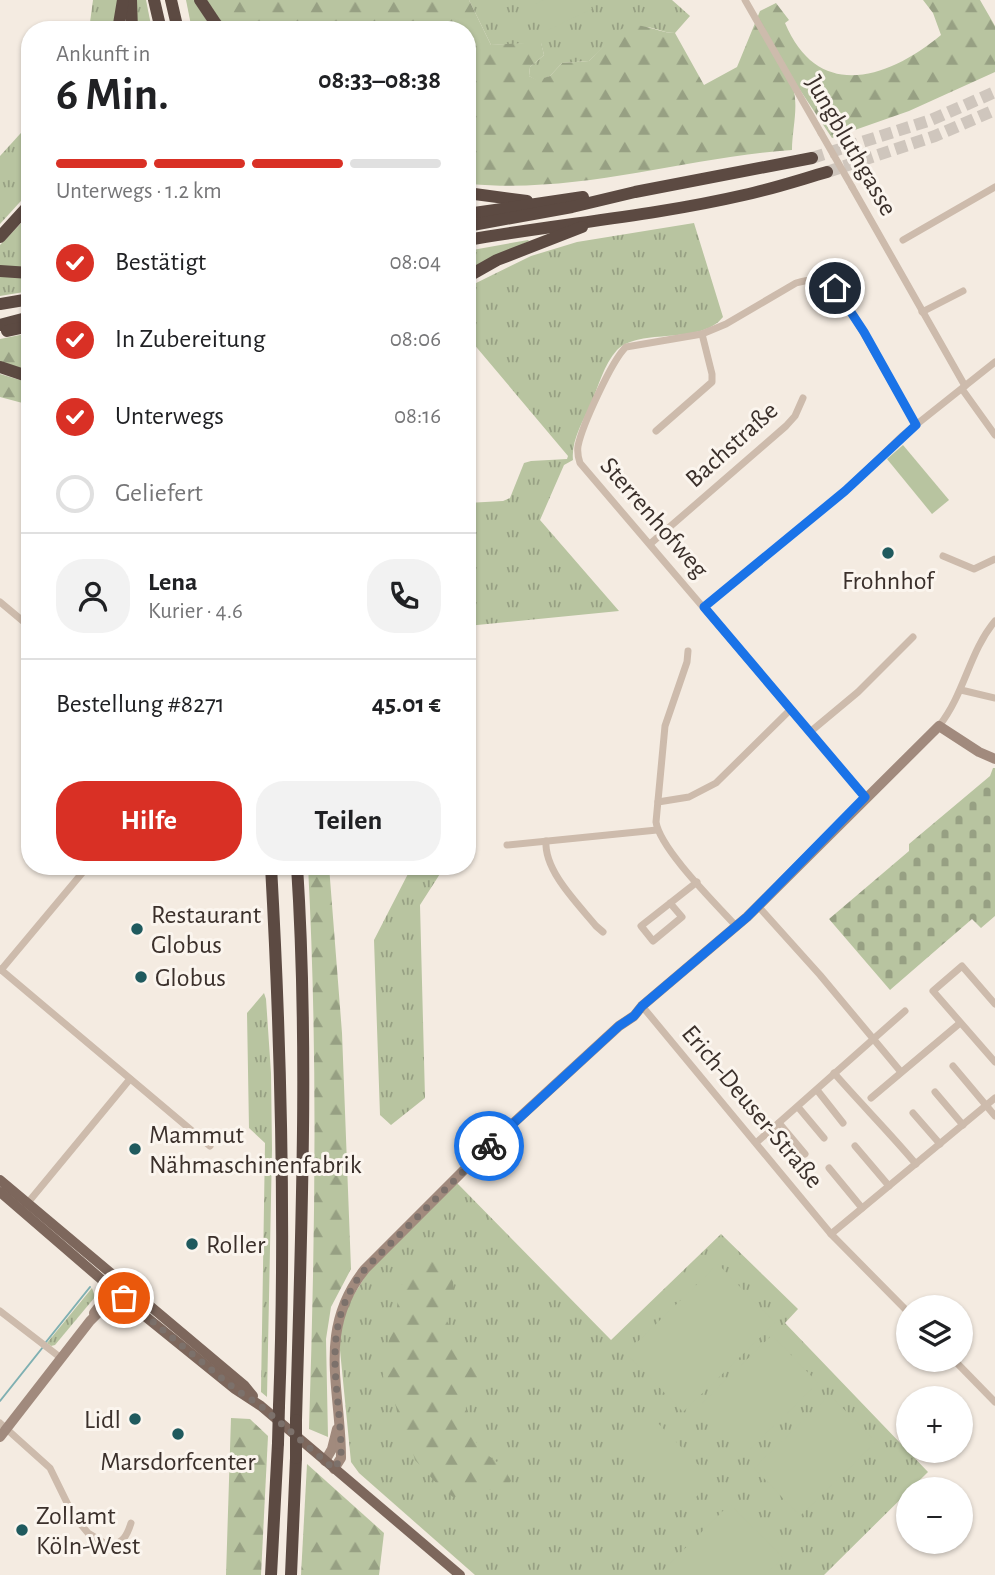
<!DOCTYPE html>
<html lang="de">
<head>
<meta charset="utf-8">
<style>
	body { margin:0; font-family:"Alegreya Sans",sans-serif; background:#f2f2f2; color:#202124; height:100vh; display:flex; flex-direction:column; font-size:26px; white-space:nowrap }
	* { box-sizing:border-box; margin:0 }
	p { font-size:23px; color:#757577 }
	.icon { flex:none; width:38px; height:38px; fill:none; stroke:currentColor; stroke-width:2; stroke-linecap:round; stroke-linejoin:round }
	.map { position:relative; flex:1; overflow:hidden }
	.side { position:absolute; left:21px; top:21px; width:455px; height:854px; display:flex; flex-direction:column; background:#fff; border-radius:28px; box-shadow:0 2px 5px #0004 }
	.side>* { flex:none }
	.fabs { position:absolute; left:896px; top:1295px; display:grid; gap:14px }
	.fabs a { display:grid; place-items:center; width:77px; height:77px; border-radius:50%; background:#fff; box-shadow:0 2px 5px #0004; font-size:35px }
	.pin { position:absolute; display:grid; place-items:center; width:60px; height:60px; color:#fff; margin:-30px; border:4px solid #fff; border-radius:50%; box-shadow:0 2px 7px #0007 }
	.courier { position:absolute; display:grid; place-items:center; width:70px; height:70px; margin:-35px; border:5px solid #1a73e8; border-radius:50%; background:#fff; color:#222; box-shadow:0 2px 9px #0007 }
	.summary em { font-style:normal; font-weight:700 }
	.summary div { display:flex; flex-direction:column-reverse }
	.summary { display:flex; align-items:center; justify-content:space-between; height:119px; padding:0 35px }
	h1 { font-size:46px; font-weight:700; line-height:52px }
	.bar { display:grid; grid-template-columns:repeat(4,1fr); gap:10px 7px; align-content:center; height:84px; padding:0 35px }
	.bar i { height:9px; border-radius:5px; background:#e0e0e0 }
	.bar .selected { background:#d93025 }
	.bar p { grid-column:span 4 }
	.line { display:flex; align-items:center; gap:18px; padding:0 35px; border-top:2px solid #e0e0e0 }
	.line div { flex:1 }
	.round { display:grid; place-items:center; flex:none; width:74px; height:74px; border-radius:28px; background:#f2f2f2 }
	ol { padding:0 35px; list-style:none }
	li { display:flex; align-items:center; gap:21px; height:77px }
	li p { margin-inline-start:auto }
	li .icon { padding:7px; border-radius:50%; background:#d93025; color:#fff; stroke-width:4 }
	li:last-child { color:#757577 }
	li i { width:38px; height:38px; border:4px solid #e0e0e0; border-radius:50% }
	.action { display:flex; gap:14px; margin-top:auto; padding:14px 35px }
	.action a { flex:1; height:80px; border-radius:28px; background:#d93025; color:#fff; font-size:28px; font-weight:700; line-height:80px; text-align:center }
	.action a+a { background:#f2f2f2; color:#202124 }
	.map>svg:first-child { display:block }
	.grass { fill:url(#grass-tufts) }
	.forest { fill:url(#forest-firs) }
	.cemetery { fill:url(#cemetery-stones) }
	.pitch { fill:#b8c4a0 }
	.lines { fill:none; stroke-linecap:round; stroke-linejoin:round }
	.stream { stroke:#7fb0b2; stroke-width:2 }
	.highway-tunnel { stroke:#cfc6bd; stroke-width:12; stroke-dasharray:12 6; stroke-linecap:butt }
	.street { stroke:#cdbbac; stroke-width:7 }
	.secondary { stroke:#a18a7d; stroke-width:10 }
	.primary { stroke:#7d675c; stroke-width:10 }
	.highway { stroke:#5c4a42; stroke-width:12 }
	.street-bridge { stroke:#cdbbac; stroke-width:7 }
	.highway-bridge { stroke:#5c4a42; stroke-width:12 }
	.done { stroke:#7c716b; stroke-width:7; stroke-dasharray:0 12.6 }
	.route { stroke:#1a73e8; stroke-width:9 }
	.poi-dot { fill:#1f5a5e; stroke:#fbf5ee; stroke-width:2.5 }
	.labels { text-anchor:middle; stroke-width:6; stroke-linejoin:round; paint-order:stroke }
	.street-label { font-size:26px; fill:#3b302b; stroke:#fbf5ee }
	.poi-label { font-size:26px; fill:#3b302b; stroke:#fbf5ee; text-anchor:start }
</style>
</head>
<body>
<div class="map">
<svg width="995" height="1575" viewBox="0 0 995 1575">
	<defs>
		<pattern id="grass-tufts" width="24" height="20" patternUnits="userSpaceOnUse" patternTransform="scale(1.75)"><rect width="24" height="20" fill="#b8c4a0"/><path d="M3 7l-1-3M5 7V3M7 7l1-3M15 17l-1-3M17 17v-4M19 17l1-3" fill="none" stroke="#97a083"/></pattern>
		<pattern id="forest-firs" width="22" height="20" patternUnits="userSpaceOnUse" patternTransform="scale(1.75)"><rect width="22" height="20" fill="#b8c4a0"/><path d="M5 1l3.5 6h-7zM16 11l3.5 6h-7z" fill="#97a083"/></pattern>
		<pattern id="cemetery-stones" width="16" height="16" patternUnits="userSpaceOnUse" patternTransform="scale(1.75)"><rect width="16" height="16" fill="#b8c4a0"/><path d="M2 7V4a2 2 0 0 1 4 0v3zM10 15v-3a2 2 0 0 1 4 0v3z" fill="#97a083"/></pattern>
	</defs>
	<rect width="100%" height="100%" fill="#f4ebe1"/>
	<g class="grass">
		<polygon points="93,0 118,0 114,30 89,30"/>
		<polygon points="135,0 146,0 152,30 136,30"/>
		<polygon points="186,0 195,0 212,30 192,30"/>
		<path d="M469,0H672L690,16L675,33C663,33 653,26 643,27C613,28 609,44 589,61L562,63L550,76L537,81L529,76L530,67L544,55L541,43L491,45Z"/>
		<polygon points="30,123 30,191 0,224 0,156"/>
		<polygon points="30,214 30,269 0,268 0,245"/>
		<path d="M694,223L723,317C700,346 640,327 617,350C604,364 598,387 591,404C583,421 571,441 573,460L564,465L540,520L619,611L467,626V503L503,501L510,498L524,463L531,461L567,459L568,456L467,336V301L476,295L470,286L531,256L577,242Z"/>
		<polygon points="528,240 529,241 467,272 467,251"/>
		<polygon points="0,275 30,277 30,291 0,296"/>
		<polygon points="412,866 445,866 420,905 425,1098 391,1125 380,1115 374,940"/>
		<polygon points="264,993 266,999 271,1073 272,1149 267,1397 261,1392 265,1143 249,1128 247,1013"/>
		<polygon points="457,1183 611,1340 721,1234 798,1309 785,1323 928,1472 824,1575 475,1575 359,1473 351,1462 339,1340 347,1306 369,1270"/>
		<polygon points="92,1288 95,1297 55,1345 51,1346 47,1343"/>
	</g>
	<g class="forest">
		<path d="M205,0H469L491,45L541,42L544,55L530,67L529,76L537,80L550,76L562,63L589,61C606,47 617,21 642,26C654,28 663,33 675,33L704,85L737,67L760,11L776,3L789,20L785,23C818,102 888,79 941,35L933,13L923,0H980L995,26V72L909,111L832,138L800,90L794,92C798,110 792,131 792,150C681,158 583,194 470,184H467V30H226Z"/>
		<polygon points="30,333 30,373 0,364 0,339"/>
		<polygon points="0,374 30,383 30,405 0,397"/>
		<path d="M308,866H329L342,1033L351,1269L331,1307L326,1339L328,1437L309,1429C315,1241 318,1054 308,866Z"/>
		<path d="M441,1255L450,1258C452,1279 459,1302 447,1321C458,1346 503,1359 467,1389C463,1415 468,1439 489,1456C500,1464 505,1468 511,1481L502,1491L492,1489L453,1497L439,1486L415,1460L411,1446L403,1436L394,1399L383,1376L388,1344L396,1318L399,1287L432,1258Z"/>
		<polygon points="231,1418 250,1419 268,1436 261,1575 226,1575"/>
		<polygon points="307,1464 384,1533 379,1575 301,1575"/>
	</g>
	<polygon class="cemetery" points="993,768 995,768 995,916 981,928 972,919 890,990 829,919 909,851 909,844 990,776"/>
	<g class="pitch">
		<polygon points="544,0 588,0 592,9 548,30 535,4"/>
		<polygon points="903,445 949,500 932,514 887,459"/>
		<polygon points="718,1264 775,1323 683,1412 626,1353"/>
		<polygon points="772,1335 818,1383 743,1456 696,1409"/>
		<polygon points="830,1395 876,1442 800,1516 754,1468"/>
		<polygon points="654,1419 713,1480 684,1509 624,1448"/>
		<polygon points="730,1504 783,1558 765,1575 658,1575"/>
	</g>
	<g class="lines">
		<g class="stream">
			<polyline points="46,1342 90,1287"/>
			<polyline points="0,1401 43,1347"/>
		</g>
		<g class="highway-tunnel">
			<polyline points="812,158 931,120 995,92"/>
			<polyline points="827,172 935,136 995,110"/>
		</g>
		<g class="street">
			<polyline points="745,0 821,133"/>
			<polyline points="852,187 965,386"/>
			<polyline points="903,240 995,187"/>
			<polyline points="922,312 963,291"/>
			<polyline points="962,389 995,435"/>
			<polyline points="656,431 712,382 712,374 702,334"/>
			<polyline points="650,544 786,426 795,416 803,398"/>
			<polyline points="943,556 974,569 995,559"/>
			<polyline points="0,602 30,627"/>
			<polyline points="704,607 845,491 902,436 995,362"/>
			<path d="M688,651L687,662L665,726L656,822C660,849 716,904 737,927"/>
			<polyline points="961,690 995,698"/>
			<path d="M939,726C965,693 969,652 995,621"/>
			<polyline points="810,732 858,692 913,637"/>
			<path d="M865,797L580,463C578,457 577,453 578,446C582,426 612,360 626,347L702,334L726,324L796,283C816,277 826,279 841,294L916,425"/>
			<polyline points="658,802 689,797 716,783 791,709"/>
			<path d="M546,841C544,871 578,904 596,926L603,932"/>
			<polyline points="507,845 657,830"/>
			<polyline points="670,903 682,917 653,941 641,926 697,882"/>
			<polyline points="758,906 820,975 901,1072"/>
			<polyline points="0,969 210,1146"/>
			<polyline points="1,970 88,866"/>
			<polyline points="995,1004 962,966 933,991 995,1062"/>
			<polyline points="642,1006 831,1234 908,1312"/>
			<polyline points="953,1066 995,1116"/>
			<path d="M834,1073C861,1104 889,1132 916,1164"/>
			<polyline points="817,1090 843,1123"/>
			<polyline points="935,1092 963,1125"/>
			<polyline points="871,1098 960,1023"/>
			<polyline points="798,1107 824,1138"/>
			<polyline points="913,1113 940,1144"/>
			<polyline points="779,1123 805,1154"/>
			<polyline points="757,1142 905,1011"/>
			<polyline points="855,1146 889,1186"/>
			<polyline points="829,1168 862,1208"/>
			<polyline points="26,1205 130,1079"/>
			<polyline points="831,1234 995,1098"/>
			<polyline points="0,1311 61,1358"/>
			<polyline points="954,1360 995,1402"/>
			<path d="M0,1423L50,1468L73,1515L88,1533L109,1546C123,1543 127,1536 131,1523"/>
		</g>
		<g class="secondary">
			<polyline points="94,1313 117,1283"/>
			<polyline points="0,1437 90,1321 122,1289"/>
			<polyline points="325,1461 332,1449 337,1429"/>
			<path d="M334,1469L341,1458C341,1388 316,1330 365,1269L484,1150L619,1026L634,1016L642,1006L747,917L939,726L979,752L995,759"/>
		</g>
		<g class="primary">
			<polyline points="0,1180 244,1385 253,1396"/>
			<polyline points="0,1192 130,1304 235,1389 261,1406 460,1575"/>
		</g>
		<g class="highway">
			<polyline points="131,0 132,30"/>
			<polyline points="154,0 161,30"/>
			<polyline points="171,0 178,30"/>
			<polyline points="200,0 220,30"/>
			<polyline points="118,30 123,0"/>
			<polyline points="467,193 527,201"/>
			<polyline points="467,214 583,197"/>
			<polyline points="467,226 572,207 635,192 812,158"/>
			<polyline points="0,237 30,204"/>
			<path d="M467,240C559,224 653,216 744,195C772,189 799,180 827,172"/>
			<polyline points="0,271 30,273"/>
			<polyline points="467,277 497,260 582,227"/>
			<polyline points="0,304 30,299"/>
			<polyline points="0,325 30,317"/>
			<polyline points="7,331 30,326"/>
			<polyline points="0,367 30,377"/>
			<path d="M271,866C281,1046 286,1226 279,1406"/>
			<path d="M296,1420C301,1236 309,1051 297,866"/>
			<polyline points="271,1575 278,1443"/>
			<polyline points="291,1575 296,1458"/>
		</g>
		<polyline class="street-bridge" points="821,133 852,187"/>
		<g class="highway-bridge">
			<polyline points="278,1443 279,1406"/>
			<polyline points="296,1458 296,1420"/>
		</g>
	</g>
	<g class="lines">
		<path class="done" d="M124,1298L235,1389L261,1406L334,1469L341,1458C342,1388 316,1330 365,1269L489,1146"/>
		<polyline class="route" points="489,1146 619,1026 634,1016 642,1006 747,917 865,797 704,607 845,491 916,425 864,332 835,288"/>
	</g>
	<g class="poi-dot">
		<circle cx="888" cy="553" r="7"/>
		<circle cx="137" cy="929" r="7"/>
		<circle cx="141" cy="977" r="7"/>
		<circle cx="135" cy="1149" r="7"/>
		<circle cx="192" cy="1244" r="7"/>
		<circle cx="135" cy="1419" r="7"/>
		<circle cx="178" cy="1434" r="7"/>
		<circle cx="22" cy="1530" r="7"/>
	</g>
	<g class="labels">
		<g class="street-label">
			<text transform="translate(852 145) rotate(60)" y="9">Jungbluthgasse</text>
			<text transform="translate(731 444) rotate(-42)" y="9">Bachstraße</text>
			<text transform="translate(655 517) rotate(49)" y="9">Sterrenhofweg</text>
			<text transform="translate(753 1106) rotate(50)" y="9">Erich-Deuser-Straße</text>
		</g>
		<g class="poi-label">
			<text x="888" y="589" text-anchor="middle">Frohnhof</text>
			<text x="151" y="923">Restaurant<tspan x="151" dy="30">Globus</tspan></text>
			<text x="155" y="986">Globus</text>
			<text x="149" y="1143">Mammut<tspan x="149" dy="30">Nähmaschinenfabrik</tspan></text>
			<text x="206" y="1253">Roller</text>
			<text x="121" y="1428" text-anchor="end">Lidl</text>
			<text x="178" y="1470" text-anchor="middle">Marsdorfcenter</text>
			<text x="36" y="1524">Zollamt<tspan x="36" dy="30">Köln-West</tspan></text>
		</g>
	</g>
</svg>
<div class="fabs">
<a><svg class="icon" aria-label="layers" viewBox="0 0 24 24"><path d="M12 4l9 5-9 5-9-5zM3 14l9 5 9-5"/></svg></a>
<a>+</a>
<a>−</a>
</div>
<div class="pin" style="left:124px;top:1298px;background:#ea580c"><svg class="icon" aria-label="bag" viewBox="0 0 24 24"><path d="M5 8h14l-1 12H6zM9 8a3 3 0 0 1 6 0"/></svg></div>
<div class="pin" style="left:835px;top:288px;background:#1f2937"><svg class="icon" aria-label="home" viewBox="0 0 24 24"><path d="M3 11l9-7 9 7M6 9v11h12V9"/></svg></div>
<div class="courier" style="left:489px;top:1146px"><svg class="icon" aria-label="bike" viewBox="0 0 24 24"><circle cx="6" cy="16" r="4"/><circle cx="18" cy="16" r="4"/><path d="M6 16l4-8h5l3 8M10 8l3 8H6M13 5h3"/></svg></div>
<section class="side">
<div class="summary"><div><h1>6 Min.</h1><p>Ankunft in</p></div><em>08:33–08:38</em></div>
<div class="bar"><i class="selected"></i><i class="selected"></i><i class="selected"></i><i></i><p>Unterwegs · 1.2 km</p></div>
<ol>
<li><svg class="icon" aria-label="check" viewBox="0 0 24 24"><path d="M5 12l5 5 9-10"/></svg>Bestätigt<p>08:04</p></li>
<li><svg class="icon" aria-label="check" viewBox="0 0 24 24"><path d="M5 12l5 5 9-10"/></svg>In Zubereitung<p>08:06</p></li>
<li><svg class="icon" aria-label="check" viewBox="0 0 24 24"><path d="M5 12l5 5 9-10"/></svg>Unterwegs<p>08:16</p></li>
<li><i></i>Geliefert</li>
</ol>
<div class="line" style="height:126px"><a class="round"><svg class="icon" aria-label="person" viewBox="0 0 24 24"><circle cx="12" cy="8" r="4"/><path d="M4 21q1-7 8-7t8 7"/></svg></a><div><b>Lena</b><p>Kurier · 4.6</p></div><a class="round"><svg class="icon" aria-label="phone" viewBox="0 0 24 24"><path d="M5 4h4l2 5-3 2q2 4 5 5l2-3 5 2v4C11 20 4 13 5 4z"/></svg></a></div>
<div class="line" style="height:91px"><div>Bestellung #8271</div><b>45.01 €</b></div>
<div class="action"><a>Hilfe</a><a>Teilen</a></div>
</section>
</div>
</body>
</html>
